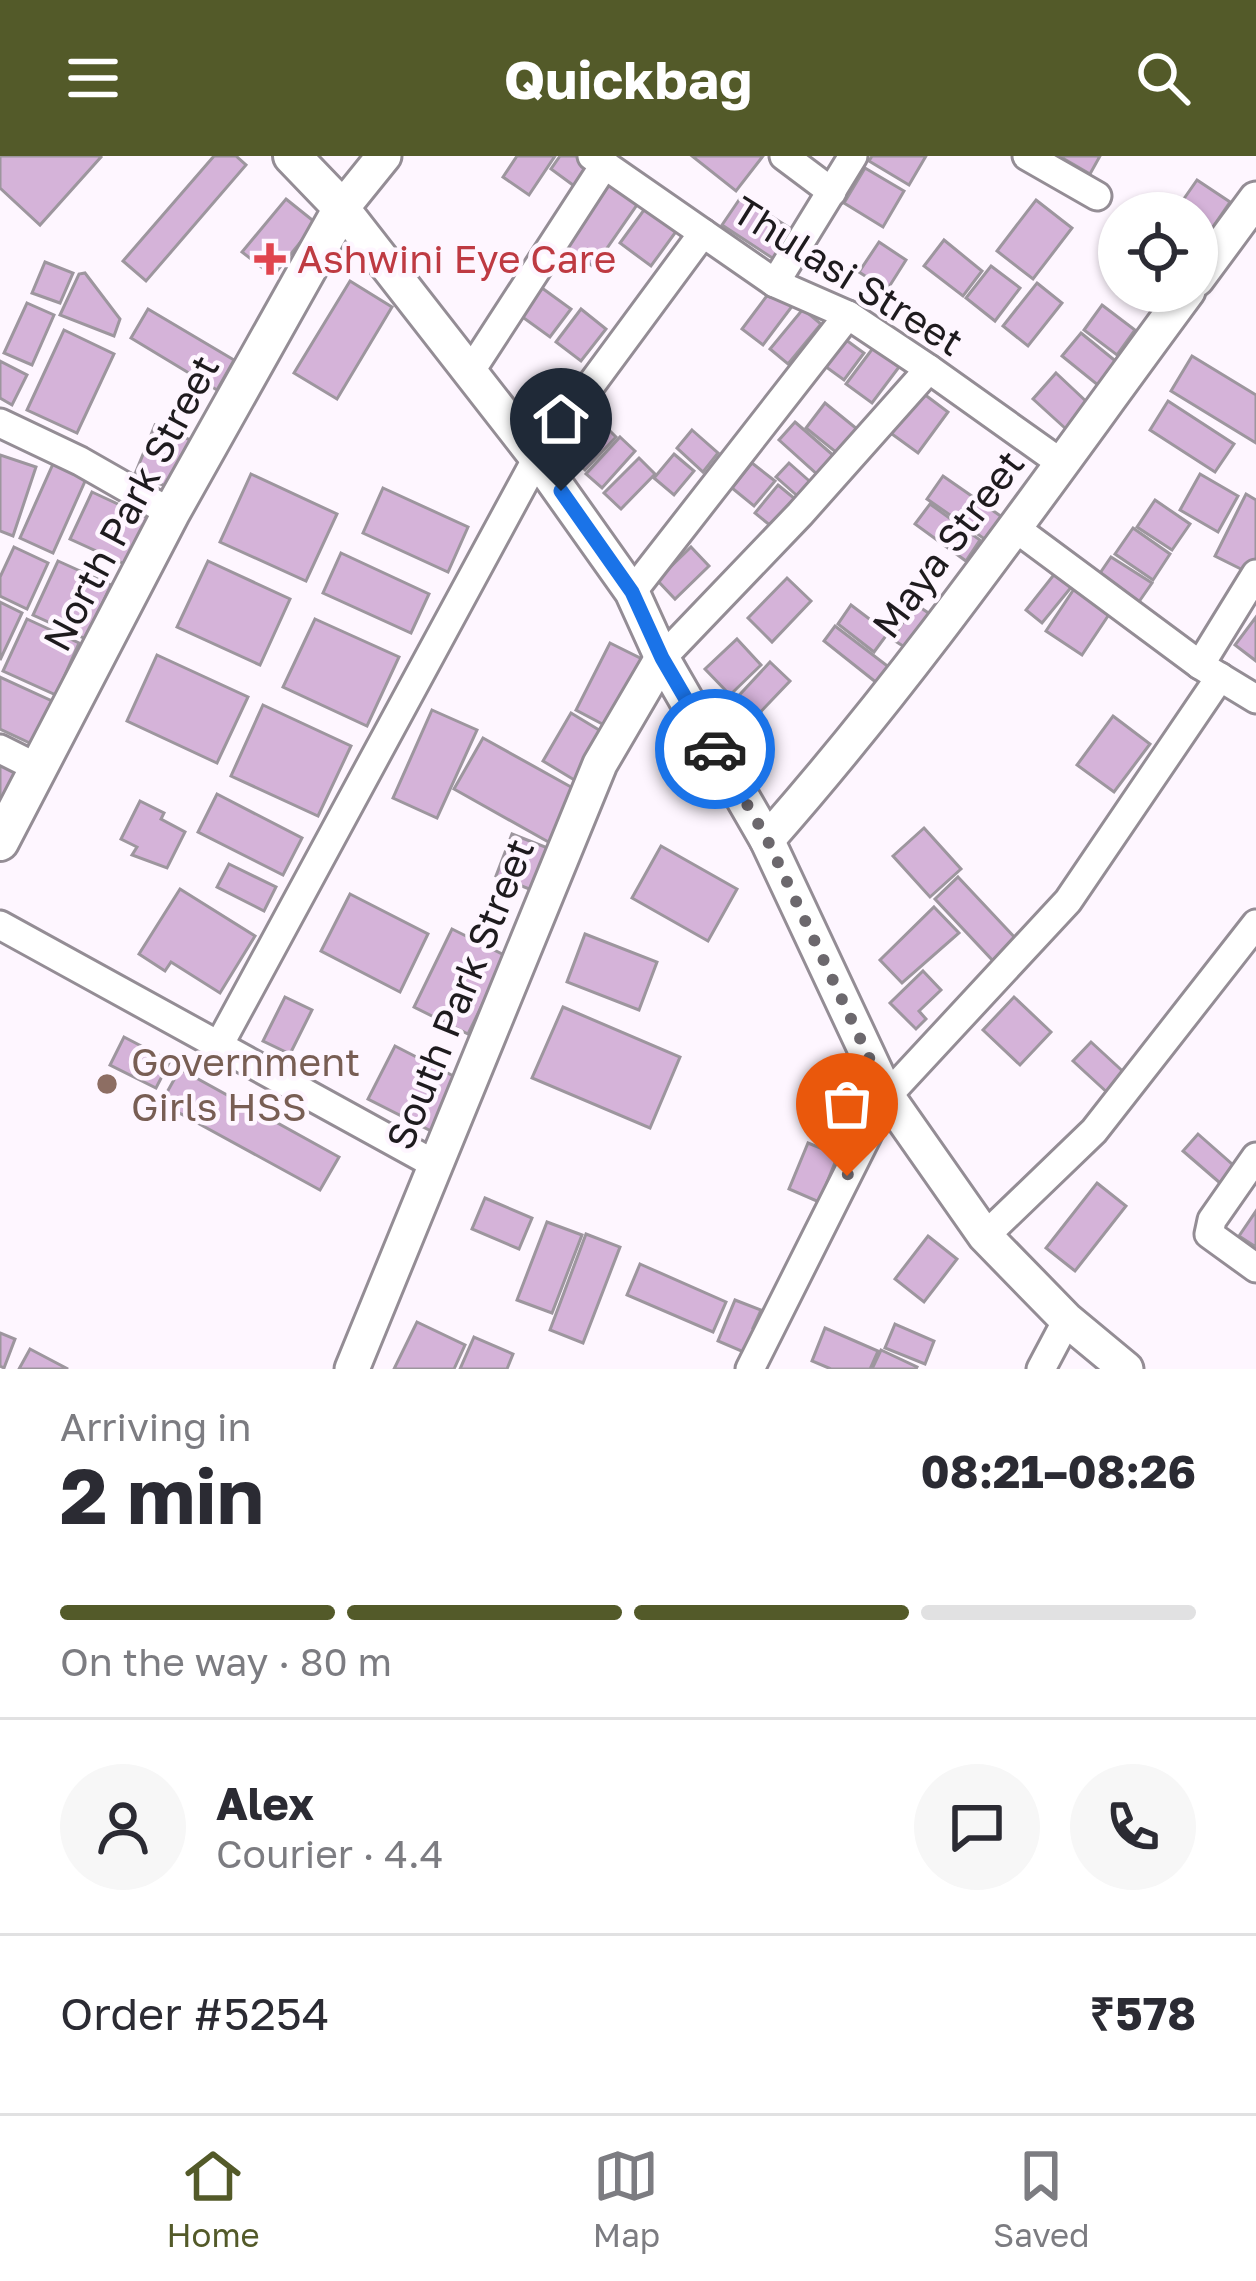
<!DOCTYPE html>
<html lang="en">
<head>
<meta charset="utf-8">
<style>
	body { margin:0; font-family:"Golos Text",sans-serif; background:#f7f7f7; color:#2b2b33; height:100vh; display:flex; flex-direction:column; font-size:45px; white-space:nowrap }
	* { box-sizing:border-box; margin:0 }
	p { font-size:39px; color:#7c7c81 }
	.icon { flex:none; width:66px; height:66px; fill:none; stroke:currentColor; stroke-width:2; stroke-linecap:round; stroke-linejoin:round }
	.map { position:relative; height:1213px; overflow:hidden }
	.details { display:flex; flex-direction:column; background:#fff; flex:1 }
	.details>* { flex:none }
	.fabs { position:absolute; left:1098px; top:36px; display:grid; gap:24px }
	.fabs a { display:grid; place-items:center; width:120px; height:120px; border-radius:50%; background:#fff; box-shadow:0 3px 9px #0004; font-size:60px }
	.pin { position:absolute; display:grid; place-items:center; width:102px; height:102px; color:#fff; margin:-123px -51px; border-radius:50% 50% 50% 0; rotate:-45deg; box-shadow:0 0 12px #0007 }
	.pin .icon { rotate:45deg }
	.courier { position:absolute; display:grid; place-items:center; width:120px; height:120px; margin:-60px; border:9px solid #1a73e8; border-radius:50%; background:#fff; color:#222; box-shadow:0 3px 15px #0007 }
	.summary em { font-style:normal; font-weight:700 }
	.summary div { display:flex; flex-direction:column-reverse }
	.summary { display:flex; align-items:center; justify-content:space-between; height:204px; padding:0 60px }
	h1 { font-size:78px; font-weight:700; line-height:90px }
	.bar { display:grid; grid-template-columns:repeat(4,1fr); gap:18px 12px; align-content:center; height:144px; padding:0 60px }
	.bar i { height:15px; border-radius:9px; background:#e1e1e2 }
	.bar .active { background:#535a29 }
	.bar p { grid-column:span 4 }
	.line { display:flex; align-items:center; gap:30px; padding:0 60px; border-top:3px solid #e1e1e2 }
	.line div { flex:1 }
	.round { display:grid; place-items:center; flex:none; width:126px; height:126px; border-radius:63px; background:#f7f7f7 }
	header { display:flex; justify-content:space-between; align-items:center; height:156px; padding:0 60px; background:#535a29; color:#fff; font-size:54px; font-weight:700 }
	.menu { display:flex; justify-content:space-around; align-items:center; height:168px; border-top:3px solid #e1e1e2; background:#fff; font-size:33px; color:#7c7c81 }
	.menu a { display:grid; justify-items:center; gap:6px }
	.menu .active { color:#535a29 }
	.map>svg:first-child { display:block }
	.building { fill:#d5b3d9; stroke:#9d969e; stroke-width:3 }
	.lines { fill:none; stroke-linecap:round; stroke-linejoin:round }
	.minor-casing { stroke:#948d95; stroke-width:33 }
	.tertiary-casing { stroke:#948d95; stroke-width:39 }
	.secondary-casing { stroke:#948d95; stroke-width:42 }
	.minor { stroke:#fff; stroke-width:27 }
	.tertiary { stroke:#fff; stroke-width:33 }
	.secondary { stroke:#fff; stroke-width:36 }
	.done { stroke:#6c686d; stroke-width:12; stroke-dasharray:0 21.6 }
	.route { stroke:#1a73e8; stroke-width:15 }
	.health-dot { fill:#e0444e; stroke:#fef6ff; stroke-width:4.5 }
	.education-dot { fill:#8d6e63; stroke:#fef6ff; stroke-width:4.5 }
	.labels { text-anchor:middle; stroke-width:9; stroke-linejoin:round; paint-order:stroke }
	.health-label { font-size:39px; fill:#be3a42; stroke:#fef6ff; text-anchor:start }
	.street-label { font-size:39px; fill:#1e1b1e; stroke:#fef6ff }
	.education-label { font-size:39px; fill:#785e54; stroke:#fef6ff; text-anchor:start }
</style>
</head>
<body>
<header><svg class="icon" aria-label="menu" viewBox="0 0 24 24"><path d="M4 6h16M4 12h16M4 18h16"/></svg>Quickbag<svg class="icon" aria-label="search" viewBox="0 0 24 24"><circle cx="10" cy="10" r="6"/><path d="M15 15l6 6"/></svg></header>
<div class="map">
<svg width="1256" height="1213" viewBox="0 0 1256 1213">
	<rect width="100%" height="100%" fill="#fef6ff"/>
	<g class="building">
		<polygon points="0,0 100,0 101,1 40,69 0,32"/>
		<polygon points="214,0 236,0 246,9 146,125 123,105"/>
		<polygon points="517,0 555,0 529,39 503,21"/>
		<polygon points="560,0 585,0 594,6 577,32 551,13"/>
		<polygon points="692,0 763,0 736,35"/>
		<polygon points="872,0 926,0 909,29 869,5"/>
		<polygon points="1059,0 1100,0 1090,18"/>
		<polygon points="865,12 904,35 883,71 844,47"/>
		<polygon points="612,21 641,43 594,111 563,89"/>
		<polygon points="1197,24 1230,46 1204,84 1197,79 1197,57 1174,57"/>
		<polygon points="741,41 799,78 780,107 722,69"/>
		<polygon points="286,43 316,67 273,120 242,96"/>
		<polygon points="1036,44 1072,72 1033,123 997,95"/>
		<polygon points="649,47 680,70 651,110 620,87"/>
		<polygon points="944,84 982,115 963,140 924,110"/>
		<polygon points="879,86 906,104 887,134 859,116"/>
		<polygon points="45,106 73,117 60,147 32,137"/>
		<polygon points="991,110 1020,132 995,165 966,142"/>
		<polygon points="85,117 120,163 114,180 60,159 79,118"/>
		<polygon points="350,125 392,151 337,243 294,217"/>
		<polygon points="1037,127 1062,147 1028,190 1003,170"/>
		<polygon points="542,132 571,153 550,181 521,160"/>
		<polygon points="772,133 793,149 763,189 742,173"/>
		<polygon points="27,147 54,159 32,209 4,197"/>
		<polygon points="1102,149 1135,174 1117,199 1084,174"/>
		<polygon points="148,153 234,204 217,234 131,182"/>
		<polygon points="581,153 606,173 581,205 556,186"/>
		<polygon points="803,153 821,168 788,208 770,193"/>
		<polygon points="64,174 114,198 77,277 27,254"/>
		<polygon points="1081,177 1118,207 1099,230 1062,200"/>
		<polygon points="842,181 864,197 844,224 822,208"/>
		<polygon points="873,192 899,211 872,247 846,228"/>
		<polygon points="1192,200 1256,239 1256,287 1171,235"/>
		<polygon points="0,205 27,219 12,249 0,242"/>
		<polygon points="1056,217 1089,248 1066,273 1033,243"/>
		<polygon points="916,232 948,256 918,297 885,273"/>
		<polygon points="1168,245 1234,288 1215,316 1150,274"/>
		<polygon points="825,247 857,273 837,297 806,272"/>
		<polygon points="590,255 616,281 585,314 558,289"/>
		<polygon points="795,266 834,300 818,319 779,284"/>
		<polygon points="155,269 193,285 173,333 135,318"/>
		<polygon points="692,274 718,297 703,316 677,292"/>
		<polygon points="620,281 635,295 602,332 586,318"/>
		<polygon points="674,298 694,315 674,339 654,322"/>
		<polygon points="0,299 36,311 13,380 0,375"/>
		<polygon points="639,302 655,318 621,353 604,337"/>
		<polygon points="752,307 775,325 754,350 732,332"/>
		<polygon points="789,307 815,330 802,344 776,321"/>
		<polygon points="53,308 86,323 53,397 20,382"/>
		<polygon points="251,318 337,358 306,425 220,386"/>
		<polygon points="1200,318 1238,340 1218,376 1180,354"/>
		<polygon points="943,320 1002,361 986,384 927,343"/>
		<polygon points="778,329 800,347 777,375 755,357"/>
		<polygon points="383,332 468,371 448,416 363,377"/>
		<polygon points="92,336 148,362 127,409 70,383"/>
		<polygon points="1246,338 1256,344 1256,407 1251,418 1215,400"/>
		<polygon points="1155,344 1190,368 1172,394 1137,371"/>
		<polygon points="930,348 980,384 966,405 915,368"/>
		<polygon points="1133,372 1170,398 1153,424 1115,398"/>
		<polygon points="14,391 48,407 27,453 0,440 0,421"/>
		<polygon points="691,391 709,410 675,443 657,424"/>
		<polygon points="341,397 429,438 411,477 323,437"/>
		<polygon points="1111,401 1152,427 1136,450 1096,423"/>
		<polygon points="58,405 111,429 86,483 33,459"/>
		<polygon points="208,405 290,443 260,509 177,471"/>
		<polygon points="1056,416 1073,429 1042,467 1026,454"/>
		<polygon points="787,422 811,445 772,486 748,462"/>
		<polygon points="1076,430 1112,454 1082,499 1046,475"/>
		<polygon points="0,446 22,457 0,504"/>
		<polygon points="915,448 936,462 914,497 892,483"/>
		<polygon points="851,449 888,477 874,496 838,468"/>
		<polygon points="1256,461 1256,505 1235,489"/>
		<polygon points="27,463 79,487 56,539 3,515"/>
		<polygon points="315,463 399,501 367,570 283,531"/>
		<polygon points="835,470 894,515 882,531 824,485"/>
		<polygon points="737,483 761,509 730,539 705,513"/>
		<polygon points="610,487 642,503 608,571 576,554"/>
		<polygon points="157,499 248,541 217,607 127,565"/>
		<polygon points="770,506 790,525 751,566 731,548"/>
		<polygon points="0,521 52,545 32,588 0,573"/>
		<polygon points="263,549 351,590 318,660 231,620"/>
		<polygon points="432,554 477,574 437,662 393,642"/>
		<polygon points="571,557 604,577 576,625 543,605"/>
		<polygon points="1113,560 1150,588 1114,636 1077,609"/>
		<polygon points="483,582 580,636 552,688 454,633"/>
		<polygon points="0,608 20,618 0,656"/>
		<polygon points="217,638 302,682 283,719 198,676"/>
		<polygon points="140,645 164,657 161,663 185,676 167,712 132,699 137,691 121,683"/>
		<polygon points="924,672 961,713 930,741 893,700"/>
		<polygon points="512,678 553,694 537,736 496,720"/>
		<polygon points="661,690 737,733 708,785 632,742"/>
		<polygon points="229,708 276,731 264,755 217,731"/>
		<polygon points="958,721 1019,786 996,808 935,743"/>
		<polygon points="180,733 255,780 220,837 171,806 165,815 139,798"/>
		<polygon points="350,738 428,778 400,836 321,795"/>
		<polygon points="934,751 959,777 902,827 880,804"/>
		<polygon points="452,773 506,800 468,878 414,851"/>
		<polygon points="585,778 657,806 639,854 567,826"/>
		<polygon points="923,815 941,834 919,855 926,863 916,873 890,847"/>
		<polygon points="285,841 312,854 290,898 263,885"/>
		<polygon points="1014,841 1051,876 1020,909 983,874"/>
		<polygon points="563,851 680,901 650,972 532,922"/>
		<polygon points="124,881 170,905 156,932 110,909"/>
		<polygon points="1091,886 1129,921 1111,940 1073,905"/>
		<polygon points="395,890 461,924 435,977 368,943"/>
		<polygon points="180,913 339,1001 320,1034 161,947"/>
		<polygon points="822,933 869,964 852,991 804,962"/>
		<polygon points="1198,978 1241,1016 1227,1033 1183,995"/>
		<polygon points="808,987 838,999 819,1046 789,1033"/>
		<polygon points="1097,1027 1126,1050 1075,1115 1046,1092"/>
		<polygon points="485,1042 532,1062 519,1093 472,1073"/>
		<polygon points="1256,1055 1256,1091 1239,1080"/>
		<polygon points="547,1066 582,1079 552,1157 517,1144"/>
		<polygon points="586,1078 620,1091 583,1187 550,1174"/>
		<polygon points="928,1080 957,1103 924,1146 895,1123"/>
		<polygon points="640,1108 726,1146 713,1176 627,1139"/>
		<polygon points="735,1144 761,1154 753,1172 763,1176 753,1200 718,1185"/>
		<polygon points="417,1166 465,1189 454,1213 394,1213"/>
		<polygon points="895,1168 934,1185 925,1208 885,1192"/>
		<polygon points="825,1172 878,1195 870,1213 831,1213 812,1205"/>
		<polygon points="0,1177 15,1183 4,1212 0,1210"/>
		<polygon points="474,1181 513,1198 507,1213 460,1213"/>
		<polygon points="30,1193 68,1213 19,1213"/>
		<polygon points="881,1194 917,1211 916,1213 872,1213"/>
	</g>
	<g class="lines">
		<defs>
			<g id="minor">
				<polyline points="592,0 775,127 848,159 929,213 1061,307"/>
				<polyline points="784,0 832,36"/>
				<polyline points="1027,0 1097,40"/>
				<polyline points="775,127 853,0"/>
				<polyline points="470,216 605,8"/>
				<polyline points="0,267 80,305 171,357"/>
				<polyline points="1014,371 1200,509 1256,543"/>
				<polyline points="632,436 848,159"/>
				<polyline points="662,502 800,358 929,213"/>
				<polyline points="1200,509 1256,418"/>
				<polyline points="0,593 38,612"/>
				<polyline points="0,769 436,1009"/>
				<polyline points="218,891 537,302 703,77"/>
				<polyline points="1256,1001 1212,1064 1209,1078 1256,1112"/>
				<polyline points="985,1080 1094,975 1256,768"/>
				<polyline points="750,1213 887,940 1068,745 1220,521"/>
				<polyline points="1041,1213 1067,1164"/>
			</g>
			<g id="tertiary">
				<polyline points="384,0 342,52 537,302 632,436 662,502 767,684 887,940 985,1080 1067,1164 1126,1213"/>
				<polyline points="1197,123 1256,43"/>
				<path d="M767,684C920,511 1051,320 1188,135"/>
				<polyline points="352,1213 600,608 662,502"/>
			</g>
			<polyline id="secondary" points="0,686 171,357 342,52 292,0"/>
		</defs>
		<use href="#minor" class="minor-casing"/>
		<use href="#tertiary" class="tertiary-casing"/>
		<use href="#secondary" class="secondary-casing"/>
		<use href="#minor" class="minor"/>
		<use href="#tertiary" class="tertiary"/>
		<use href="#secondary" class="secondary"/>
	</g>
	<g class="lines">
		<polyline class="done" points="715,593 767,683 887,940 847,1020"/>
		<polyline class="route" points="561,335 632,436 662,502 715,593"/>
	</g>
	<path class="health-dot" d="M264 85h12v12h12v12h-12v12h-12v-12h-12v-12h12z"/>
	<circle class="education-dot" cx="107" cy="928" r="12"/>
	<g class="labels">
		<g class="health-label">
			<text x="297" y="117">Ashwini Eye Care</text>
		</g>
		<g class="street-label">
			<text transform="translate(848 120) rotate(32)" y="14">Thulasi Street</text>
			<text transform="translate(131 347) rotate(-62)" y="14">North Park Street</text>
			<text transform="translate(948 388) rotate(-53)" y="14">Maya Street</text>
			<text transform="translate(460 838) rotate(-68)" y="14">South Park Street</text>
		</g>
		<g class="education-label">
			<text x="131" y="920">Government<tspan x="131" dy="45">Girls HSS</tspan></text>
		</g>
	</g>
</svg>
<div class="fabs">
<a><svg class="icon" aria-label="locate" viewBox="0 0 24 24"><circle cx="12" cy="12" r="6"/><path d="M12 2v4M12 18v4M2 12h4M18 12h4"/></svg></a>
</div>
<div class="pin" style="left:847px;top:1020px;background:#ea580c"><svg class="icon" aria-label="bag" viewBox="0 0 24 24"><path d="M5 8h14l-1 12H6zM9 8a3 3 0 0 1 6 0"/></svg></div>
<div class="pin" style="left:561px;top:335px;background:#1f2937"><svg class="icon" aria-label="home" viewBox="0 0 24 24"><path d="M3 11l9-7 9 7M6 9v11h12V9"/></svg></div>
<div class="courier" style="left:715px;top:593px"><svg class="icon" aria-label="car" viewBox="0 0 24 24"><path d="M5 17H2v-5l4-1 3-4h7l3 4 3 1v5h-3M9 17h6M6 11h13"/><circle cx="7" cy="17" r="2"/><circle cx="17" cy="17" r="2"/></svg></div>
</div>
<section class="details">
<div class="summary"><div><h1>2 min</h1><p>Arriving in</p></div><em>08:21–08:26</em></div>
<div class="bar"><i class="active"></i><i class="active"></i><i class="active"></i><i></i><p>On the way · 80 m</p></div>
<div class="line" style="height:216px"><a class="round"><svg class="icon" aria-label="person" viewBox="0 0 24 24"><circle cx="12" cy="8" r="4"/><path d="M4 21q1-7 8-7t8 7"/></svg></a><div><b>Alex</b><p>Courier · 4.4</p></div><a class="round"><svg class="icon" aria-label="chat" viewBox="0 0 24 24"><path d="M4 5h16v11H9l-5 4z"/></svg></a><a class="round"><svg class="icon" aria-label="phone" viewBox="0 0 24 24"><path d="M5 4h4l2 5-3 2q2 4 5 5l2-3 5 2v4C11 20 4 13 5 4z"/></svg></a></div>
<div class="line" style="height:156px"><div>Order #5254</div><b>₹578</b></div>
</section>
<nav class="menu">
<a class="active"><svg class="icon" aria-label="home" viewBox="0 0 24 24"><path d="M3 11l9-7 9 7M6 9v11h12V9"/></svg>Home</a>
<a><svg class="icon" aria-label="map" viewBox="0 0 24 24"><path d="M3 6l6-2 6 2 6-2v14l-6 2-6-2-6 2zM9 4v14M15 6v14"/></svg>Map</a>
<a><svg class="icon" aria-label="saved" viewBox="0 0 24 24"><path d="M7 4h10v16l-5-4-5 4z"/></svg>Saved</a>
</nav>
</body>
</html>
